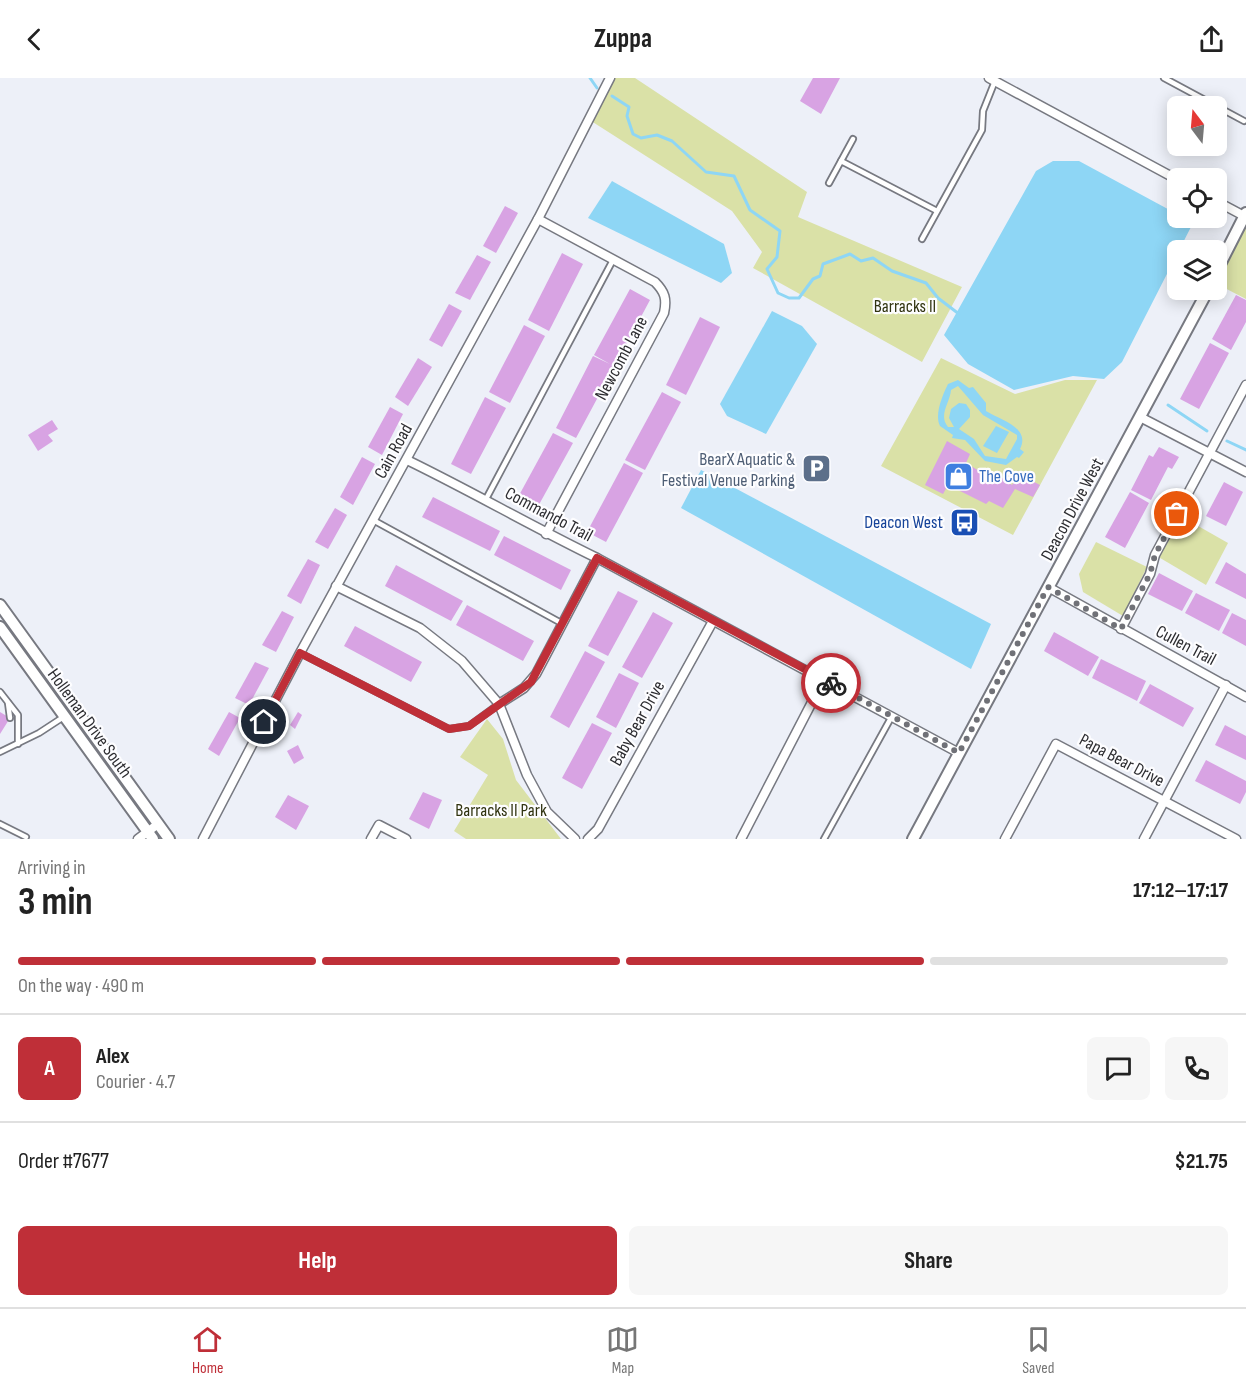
<!DOCTYPE html>
<html lang="en">
<head>
<meta charset="utf-8">
<style>
	body { margin:0; font-family:"Sofia Sans Condensed",sans-serif; background:#f6f6f6; color:#222; height:100vh; display:flex; flex-direction:column; font-size:22px; white-space:nowrap }
	* { box-sizing:border-box; margin:0 }
	p { font-size:20px; color:#767676 }
	.icon { flex:none; width:33px; height:33px; fill:none; stroke:currentColor; stroke-width:2; stroke-linecap:round; stroke-linejoin:round }
	.map { position:relative; height:761px; overflow:hidden }
	.panel { display:flex; flex-direction:column; background:#fff; flex:1 }
	.panel>* { flex:none }
	.needle { width:39px; rotate:344deg }
	.controls { position:absolute; left:1167px; top:18px; display:grid; gap:12px }
	.controls a { display:grid; place-items:center; width:60px; height:60px; border-radius:9px; background:#fff; box-shadow:0 3px 15px #0003; font-size:30px }
	.pin { position:absolute; display:grid; place-items:center; width:51px; height:51px; color:#fff; margin:-26px; border:3px solid #fff; border-radius:50%; box-shadow:0 2px 6px #0007 }
	.courier { position:absolute; display:grid; place-items:center; width:60px; height:60px; margin:-30px; border:4px solid #bf2f38; border-radius:50%; background:#fff; color:#222; box-shadow:0 2px 8px #0007 }
	.summary em { font-style:normal; font-weight:700 }
	.summary div { display:flex; flex-direction:column-reverse }
	.summary { display:flex; align-items:center; justify-content:space-between; height:102px; padding:0 18px }
	h1 { font-size:39px; font-weight:700; line-height:45px }
	.bar { display:grid; grid-template-columns:repeat(4,1fr); gap:9px 6px; align-content:center; height:72px; padding:0 18px }
	.bar i { height:8px; border-radius:4px; background:#e0e0e0 }
	.bar .selected { background:#bf2f38 }
	.bar p { grid-column:span 4 }
	.line { display:flex; align-items:center; gap:15px; padding:0 18px; border-top:2px solid #e0e0e0 }
	.line div { flex:1 }
	.round { display:grid; place-items:center; flex:none; width:63px; height:63px; border-radius:9px; background:#f6f6f6 }
	.action { display:flex; gap:12px; margin-top:auto; padding:12px 18px }
	.action a { flex:1; height:69px; border-radius:9px; background:#bf2f38; color:#fff; font-size:24px; font-weight:700; line-height:69px; text-align:center }
	.action a+a { background:#f6f6f6; color:#222 }
	header { display:flex; justify-content:space-between; align-items:center; height:78px; padding:0 18px; background:#fff; font-size:27px; font-weight:700 }
	.dock { display:flex; justify-content:space-around; align-items:center; height:84px; border-top:2px solid #e0e0e0; background:#fff; font-size:16px; color:#767676 }
	.dock a { display:grid; justify-items:center; gap:3px }
	.dock .selected { color:#bf2f38 }
	.map>svg:first-child { display:block }
	.green { fill:#dae1a7 }
	.water { fill:#8ed6f5; fill-rule:evenodd }
	.lines { fill:none; stroke-linecap:round; stroke-linejoin:round }
	.stream { stroke:#8ed6f5; stroke-width:3 }
	.building { fill:#d8a3e3 }
	.service-casing { stroke:#777981; stroke-width:8 }
	.minor-casing { stroke:#777981; stroke-width:11 }
	.tertiary-casing { stroke:#777981; stroke-width:14 }
	.service { stroke:#fff; stroke-width:4.5 }
	.minor { stroke:#fff; stroke-width:8 }
	.tertiary { stroke:#fff; stroke-width:10 }
	.done { stroke:#707177; stroke-width:6; stroke-dasharray:0 10.8 }
	.route { stroke:#bf2f38; stroke-width:8 }
	.labels { text-anchor:middle; stroke-width:4.5; stroke-linejoin:round; paint-order:stroke }
	.park-label { font-size:18px; fill:#313411; stroke:#fdfdff }
	.street-label { font-size:18px; fill:#2d2d31; stroke:#fdfdff }
	.service-label { font-size:18px; fill:#4e5e75; stroke:#fdfdff; text-anchor:end }
	.shop-label { font-size:18px; fill:#366cbe; stroke:#fdfdff; text-anchor:start }
	.transit-label { font-size:18px; fill:#164399; stroke:#fdfdff; text-anchor:end }
</style>
</head>
<body>
<header><svg class="icon" aria-label="back" viewBox="0 0 24 24"><path d="M15 5l-7 7 7 7"/></svg>Zuppa<svg class="icon" aria-label="share" viewBox="0 0 24 24"><path d="M12 15V3M7 8l5-5 5 5M5 13v7h14v-7"/></svg></header>
<div class="map">
<svg width="1246" height="761" viewBox="0 0 1246 761">
	<rect width="100%" height="100%" fill="#edf0f8"/>
	<g class="green">
		<polygon points="610,0 635,0 807,114 798,139 962,209 922,284 753,190 762,174 732,133 588,41"/>
		<polygon points="1246,139 1246,221 1217,206 1216,194"/>
		<polygon points="941,280 1015,316 1065,302 1097,302 1013,457 881,388"/>
		<polygon points="1177,436 1228,465 1206,507 1155,477"/>
		<polygon points="1096,464 1147,489 1123,538 1083,514 1079,496"/>
		<polygon points="487,641 503,661 516,702 561,761 466,761 454,753 488,697 460,679"/>
	</g>
	<g class="water">
		<polygon points="1053,83 1079,83 1177,136 1178,140 1193,145 1122,284 1104,301 1073,298 1014,312 968,286 944,257 1036,93"/>
		<polygon points="612,103 724,166 732,195 721,205 588,140"/>
		<polygon points="772,233 802,248 817,266 766,356 727,338 720,326"/>
		<path d="M958,302L969,310L973,309L986,325V333C1000,342 1031,349 1020,371L1024,374L1019,380L1017,379L1006,387L985,383L965,362L952,360L953,357L940,348C934,337 943,316 948,306ZM958,308L983,337L1017,357V361L1006,381L985,378L974,361L959,351L970,339V332L966,326L959,325L951,331L949,340L954,349H948C938,337 950,325 951,312Z"/>
		<polygon points="996,348 1009,354 997,375 983,368"/>
		<polygon points="701,392 991,546 971,591 681,430"/>
	</g>
	<g class="lines">
		<g class="stream">
			<polyline points="590,0 597,10"/>
			<polyline points="612,18 629,29 627,38 633,56 641,60 657,57 672,63 706,94 734,98 750,132 780,153 777,179 767,191 778,215 789,220 799,220 813,201 820,198 823,186 850,176 861,183 873,180 892,193 926,205 938,220 959,236"/>
			<polyline points="1168,327 1207,353"/>
			<polyline points="1227,363 1246,372"/>
		</g>
	</g>
	<g class="building">
		<polygon points="813,0 840,0 821,36 800,23"/>
		<polygon points="505,128 518,135 496,175 483,168"/>
		<polygon points="562,175 583,186 549,253 528,242"/>
		<polygon points="477,177 491,184 470,222 455,215"/>
		<polygon points="630,211 650,222 576,360 556,350 593,278 610,286 594,277"/>
		<polygon points="1236,217 1246,222 1246,244 1231,272 1212,261"/>
		<polygon points="449,226 462,233 442,269 429,262"/>
		<polygon points="700,239 720,249 686,317 666,307"/>
		<polygon points="524,247 545,258 510,325 489,314"/>
		<polygon points="1210,265 1229,275 1199,331 1180,321"/>
		<polygon points="418,280 432,289 408,328 395,319"/>
		<polygon points="662,314 681,324 645,392 625,382"/>
		<polygon points="485,319 506,330 471,396 451,386"/>
		<polygon points="390,329 403,336 382,377 368,369"/>
		<polygon points="52,342 58,351 48,357 53,363 38,373 28,357"/>
		<polygon points="553,355 573,365 536,432 517,421"/>
		<polygon points="947,363 970,376 966,385 994,402 1003,400 1012,407 1019,396 1040,407 1033,419 1015,411 1003,430 989,423 986,426 948,407 943,416 925,407"/>
		<polygon points="1159,369 1179,379 1172,391 1168,389 1151,422 1131,412 1149,377 1153,379"/>
		<polygon points="362,379 375,386 353,427 340,419"/>
		<polygon points="624,385 643,395 606,464 587,454"/>
		<polygon points="1224,404 1243,414 1226,448 1206,438"/>
		<polygon points="1130,414 1149,425 1125,470 1105,459"/>
		<polygon points="433,419 500,453 490,473 422,439"/>
		<polygon points="335,430 347,437 328,471 315,464"/>
		<polygon points="504,458 571,492 561,512 494,477"/>
		<polygon points="308,481 320,487 301,526 287,518"/>
		<polygon points="1226,484 1246,496 1246,521 1215,505"/>
		<polygon points="396,487 463,523 451,543 385,508"/>
		<polygon points="1159,495 1193,513 1182,533 1148,516"/>
		<polygon points="618,513 638,523 608,578 588,568"/>
		<polygon points="1196,515 1230,532 1219,553 1185,535"/>
		<polygon points="467,527 534,563 523,583 456,547"/>
		<polygon points="282,533 294,539 276,574 262,567"/>
		<polygon points="653,534 673,545 642,600 622,589"/>
		<polygon points="1232,535 1246,542 1246,568 1222,555"/>
		<polygon points="355,548 422,584 411,604 344,568"/>
		<polygon points="1054,554 1099,579 1088,598 1044,573"/>
		<polygon points="585,573 605,584 569,650 550,639"/>
		<polygon points="1101,581 1146,603 1137,623 1092,600"/>
		<polygon points="255,584 269,590 249,627 235,620"/>
		<polygon points="619,595 639,605 616,650 596,639"/>
		<polygon points="1150,606 1194,630 1183,649 1139,625"/>
		<polygon points="0,634 10,640 0,656"/>
		<polygon points="229,634 240,640 219,678 208,671"/>
		<polygon points="298,634 302,637 295,651 290,647"/>
		<polygon points="592,645 612,655 582,711 562,700"/>
		<polygon points="1225,647 1246,658 1246,682 1215,667"/>
		<polygon points="298,667 304,680 294,686 287,673"/>
		<polygon points="1206,682 1246,703 1246,714 1240,726 1195,703"/>
		<polygon points="423,714 442,722 429,751 409,741"/>
		<polygon points="288,717 309,728 296,752 275,739"/>
	</g>
	<g class="lines">
		<defs>
			<g id="service">
				<polyline points="1164,0 1244,43"/>
				<polyline points="841,83 853,61"/>
				<polyline points="829,105 841,83 937,133"/>
				<polyline points="922,161 982,52 983,33 995,3"/>
				<polyline points="486,421 613,182"/>
				<polyline points="373,442 563,546"/>
				<polyline points="300,575 449,651 469,648 499,626"/>
				<polyline points="0,614 18,637 18,666"/>
				<polyline points="8,625 10,640"/>
				<polyline points="0,674 39,655 65,638"/>
				<polyline points="0,746 26,759"/>
				<polyline points="824,761 892,638"/>
			</g>
			<g id="minor">
				<polyline points="989,0 1178,102"/>
				<polyline points="1216,123 1246,139"/>
				<path d="M538,141L655,204C665,214 667,221 664,235L546,456"/>
				<polyline points="1140,339 1246,394"/>
				<path d="M407,382C471,413 533,449 597,480L959,675"/>
				<polyline points="336,508 420,550 462,583 499,626 527,697 547,734 575,761"/>
				<polyline points="1048,509 1246,619"/>
				<polyline points="1121,551 1150,496 1155,477 1246,307"/>
				<polyline points="499,626 524,610 536,596 597,480"/>
				<polyline points="138,761 158,746"/>
				<polyline points="203,761 300,575 538,141 610,0"/>
				<polyline points="371,761 379,747 406,761"/>
				<polyline points="588,761 598,751 713,543"/>
				<polyline points="741,761 824,601"/>
				<polyline points="1005,761 1056,666 1236,761"/>
				<polyline points="1144,761 1226,607"/>
			</g>
			<g id="tertiary">
				<polyline points="1216,194 1246,135"/>
				<polyline points="0,527 169,761"/>
				<polyline points="0,549 153,761"/>
				<polyline points="913,761 1208,212"/>
			</g>
		</defs>
		<use href="#service" class="service-casing"/>
		<use href="#minor" class="minor-casing"/>
		<use href="#tertiary" class="tertiary-casing"/>
		<use href="#service" class="service"/>
		<use href="#minor" class="minor"/>
		<use href="#tertiary" class="tertiary"/>
	</g>
	<g class="lines">
		<polyline class="done" points="831,605 959,675 1048,509 1121,551 1150,496 1155,477 1177,436"/>
		<polyline class="route" points="264,644 300,575 449,651 469,648 531,604 597,480 831,605"/>
	</g>
	<defs>
		<symbol id="parking-square" viewBox="-11 -11 22 22"><rect x="-9" y="-9" width="18" height="18" rx="4" fill="#5c6f8a" stroke="#fdfdff"/><path d="M-3.5-5.5H1a3.5 3.5 0 0 1 0 7H-1V5.5H-3.5ZM-1-3.4V-.6H.8a1.4 1.4 0 0 0 0-2.8Z" fill="#fff"/></symbol>
		<symbol id="shop-square" viewBox="-11 -11 22 22"><rect x="-9" y="-9" width="18" height="18" rx="4" fill="#3f7fe0" stroke="#fdfdff"/><path d="M-5-2.5h2.3a2.7 3.5 0 0 1 5.4 0H5L5.5 6h-11ZM-1.5-2.5h3a1.5 2.3 0 0 0-3 0Z" fill="#fff"/></symbol>
		<symbol id="bus-square" viewBox="-11 -11 22 22"><rect x="-9" y="-9" width="18" height="18" rx="4" fill="#1a4fb4" stroke="#fdfdff"/><path d="M-5-6H5V4H4V6H2V4H-2V6H-4V4H-5ZM-3.5-4V0h7V-4ZM-3.5 1.2v1.5H-2V1.2ZM2 1.2v1.5H3.5V1.2Z" fill="#fff"/></symbol>
	</defs>
	<g fill-rule="evenodd">
		<use href="#parking-square" x="800" y="374" width="33" height="33"/>
		<use href="#shop-square" x="942" y="382" width="33" height="33"/>
		<use href="#bus-square" x="948" y="428" width="33" height="33"/>
	</g>
	<g class="labels">
		<g class="park-label">
			<text x="905" y="234">Barracks II</text>
			<text x="501" y="738">Barracks II Park</text>
		</g>
		<g class="street-label">
			<text transform="translate(621 280) rotate(-62)" y="6">Newcomb Lane</text>
			<text transform="translate(393 373) rotate(-61)" y="6">Cain Road</text>
			<text transform="translate(1072 431) rotate(-62)" y="6">Deacon Drive West</text>
			<text transform="translate(549 436) rotate(28)" y="6">Commando Trail</text>
			<text transform="translate(1186 567) rotate(28)" y="6">Cullen Trail</text>
			<text transform="translate(90 645) rotate(54)" y="6">Holleman Drive South</text>
			<text transform="translate(637 645) rotate(-61)" y="6">Baby Bear Drive</text>
			<text transform="translate(1122 682) rotate(28)" y="6">Papa Bear Drive</text>
		</g>
		<g class="service-label">
			<text x="795" y="387">BearX Aquatic &amp;<tspan x="795" dy="21">Festival Venue Parking</tspan></text>
		</g>
		<g class="shop-label">
			<text x="979" y="404">The Cove</text>
		</g>
		<g class="transit-label">
			<text x="943" y="450">Deacon West</text>
		</g>
	</g>
</svg>
<div class="controls">
<a><svg class="needle" viewBox="-14 -14 28 28"><path d="M0-13l5 13h-10z" fill="#e53935"/><path d="M0 13l5-13h-10z" fill="#767676"/></svg></a>
<a><svg class="icon" aria-label="locate" viewBox="0 0 24 24"><circle cx="12" cy="12" r="6"/><path d="M12 2v4M12 18v4M2 12h4M18 12h4"/></svg></a>
<a><svg class="icon" aria-label="layers" viewBox="0 0 24 24"><path d="M12 4l9 5-9 5-9-5zM3 14l9 5 9-5"/></svg></a>
</div>
<div class="pin" style="left:1177px;top:436px;background:#ea580c"><svg class="icon" aria-label="bag" viewBox="0 0 24 24"><path d="M5 8h14l-1 12H6zM9 8a3 3 0 0 1 6 0"/></svg></div>
<div class="pin" style="left:264px;top:644px;background:#1f2937"><svg class="icon" aria-label="home" viewBox="0 0 24 24"><path d="M3 11l9-7 9 7M6 9v11h12V9"/></svg></div>
<div class="courier" style="left:831px;top:605px"><svg class="icon" aria-label="bike" viewBox="0 0 24 24"><circle cx="6" cy="16" r="4"/><circle cx="18" cy="16" r="4"/><path d="M6 16l4-8h5l3 8M10 8l3 8H6M13 5h3"/></svg></div>
</div>
<section class="panel">
<div class="summary"><div><h1>3 min</h1><p>Arriving in</p></div><em>17:12–17:17</em></div>
<div class="bar"><i class="selected"></i><i class="selected"></i><i class="selected"></i><i></i><p>On the way · 490 m</p></div>
<div class="line" style="height:108px"><b class="round" style="background:#bf2f38;color:#fff">A</b><div><b>Alex</b><p>Courier · 4.7</p></div><a class="round"><svg class="icon" aria-label="chat" viewBox="0 0 24 24"><path d="M4 5h16v11H9l-5 4z"/></svg></a><a class="round"><svg class="icon" aria-label="phone" viewBox="0 0 24 24"><path d="M5 4h4l2 5-3 2q2 4 5 5l2-3 5 2v4C11 20 4 13 5 4z"/></svg></a></div>
<div class="line" style="height:78px"><div>Order #7677</div><b>$21.75</b></div>
<div class="action"><a>Help</a><a>Share</a></div>
</section>
<nav class="dock">
<a class="selected"><svg class="icon" aria-label="home" viewBox="0 0 24 24"><path d="M3 11l9-7 9 7M6 9v11h12V9"/></svg>Home</a>
<a><svg class="icon" aria-label="map" viewBox="0 0 24 24"><path d="M3 6l6-2 6 2 6-2v14l-6 2-6-2-6 2zM9 4v14M15 6v14"/></svg>Map</a>
<a><svg class="icon" aria-label="saved" viewBox="0 0 24 24"><path d="M7 4h10v16l-5-4-5 4z"/></svg>Saved</a>
</nav>
</body>
</html>
